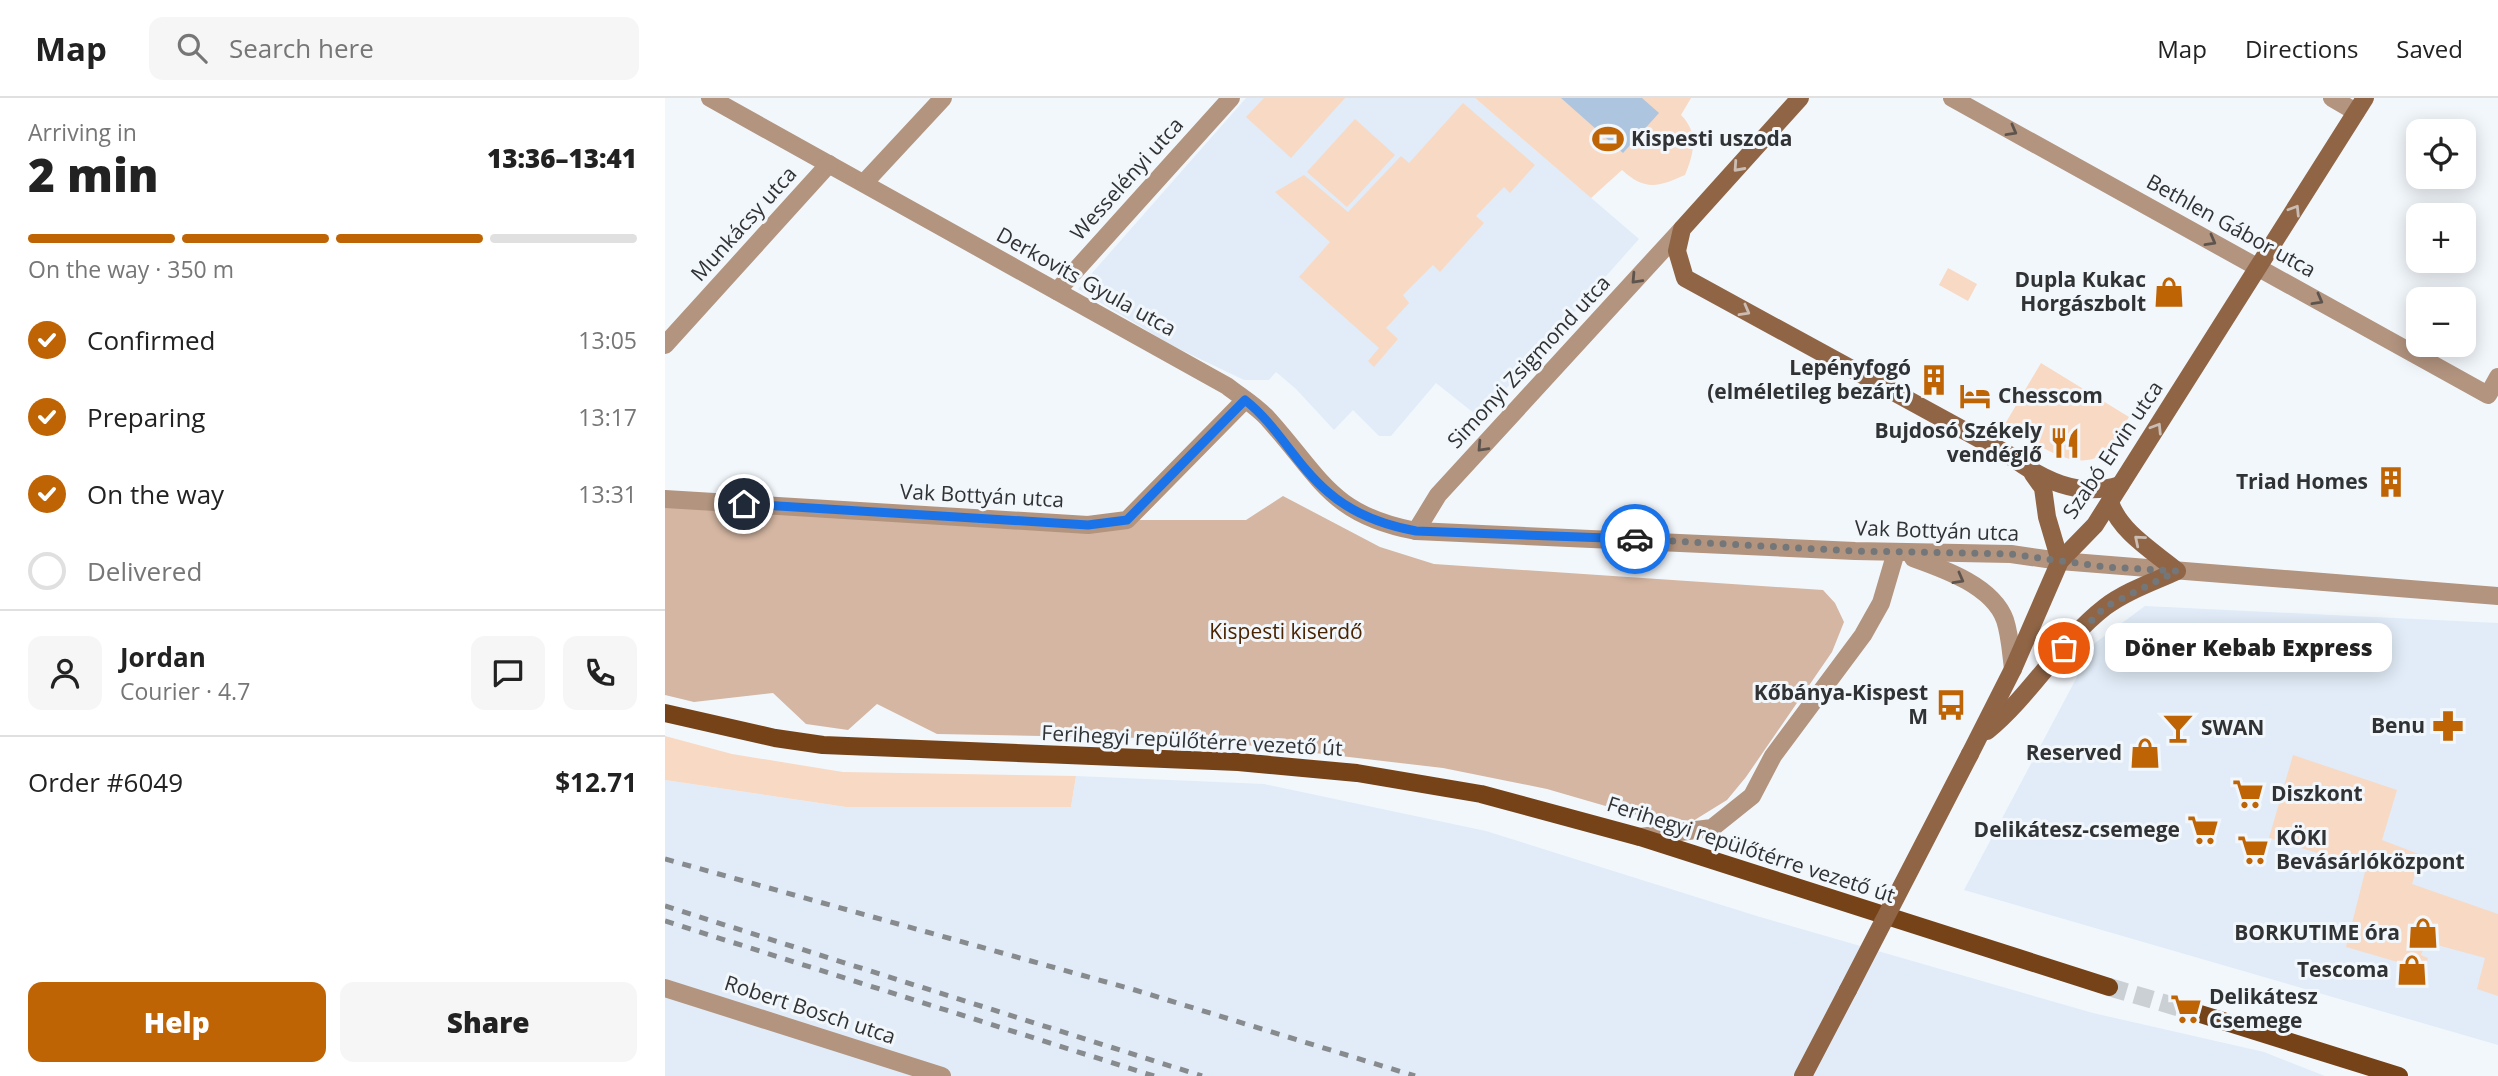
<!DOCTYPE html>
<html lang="en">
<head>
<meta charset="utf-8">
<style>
	body { margin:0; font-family:"Open Sans",sans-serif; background:#f6f6f6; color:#222; height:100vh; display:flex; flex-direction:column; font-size:26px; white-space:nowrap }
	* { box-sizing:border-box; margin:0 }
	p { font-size:23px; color:#767676 }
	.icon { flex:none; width:38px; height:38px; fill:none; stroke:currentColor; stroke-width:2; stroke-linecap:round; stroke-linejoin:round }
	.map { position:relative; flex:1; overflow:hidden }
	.drawer { display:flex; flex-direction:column; background:#fff; width:665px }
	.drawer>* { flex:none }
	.tools { position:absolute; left:1741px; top:21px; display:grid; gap:14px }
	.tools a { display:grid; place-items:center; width:70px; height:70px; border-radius:14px; background:#fff; box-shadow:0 4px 18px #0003; font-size:35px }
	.pin { position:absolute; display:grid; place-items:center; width:60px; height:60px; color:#fff; margin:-30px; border:4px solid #fff; border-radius:50%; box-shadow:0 2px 7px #0007 }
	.courier { position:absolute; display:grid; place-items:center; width:70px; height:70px; margin:-35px; border:5px solid #1a73e8; border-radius:50%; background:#fff; color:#222; box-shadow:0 2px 9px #0007 }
	.bubble { position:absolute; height:49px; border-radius:14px; background:#fff; box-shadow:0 4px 18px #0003; font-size:23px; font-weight:800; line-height:49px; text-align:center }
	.overview em { font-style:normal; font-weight:800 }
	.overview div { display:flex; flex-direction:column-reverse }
	.overview { display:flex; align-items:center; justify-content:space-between; height:119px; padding:0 28px }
	h1 { font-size:46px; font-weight:800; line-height:52px }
	.bar { display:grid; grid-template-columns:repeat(4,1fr); gap:10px 7px; align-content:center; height:84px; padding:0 28px }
	.bar i { height:9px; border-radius:5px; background:#e0e0e0 }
	.bar .active { background:#be6405 }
	.bar p { grid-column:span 4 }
	.line { display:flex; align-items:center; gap:18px; padding:0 28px; border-top:2px solid #e0e0e0 }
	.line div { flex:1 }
	.round { display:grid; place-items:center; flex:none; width:74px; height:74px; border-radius:14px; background:#f6f6f6 }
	ol { padding:0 28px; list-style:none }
	li { display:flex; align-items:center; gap:21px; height:77px }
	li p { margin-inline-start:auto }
	li .icon { padding:7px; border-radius:50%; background:#be6405; color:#fff; stroke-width:4 }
	li:last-child { color:#767676 }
	li i { width:38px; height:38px; border:4px solid #e0e0e0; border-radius:50% }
	.button { display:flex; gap:14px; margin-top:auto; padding:14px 28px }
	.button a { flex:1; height:80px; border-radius:14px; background:#be6405; color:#fff; font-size:28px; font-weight:800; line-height:80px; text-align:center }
	.button a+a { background:#f6f6f6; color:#222 }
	header { display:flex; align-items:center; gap:42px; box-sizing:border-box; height:98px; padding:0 35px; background:#fff; border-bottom:2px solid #e0e0e0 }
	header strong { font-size:33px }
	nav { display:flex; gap:38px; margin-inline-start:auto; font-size:24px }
	.search { width:490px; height:63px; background:#f6f6f6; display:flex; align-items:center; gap:18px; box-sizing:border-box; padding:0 24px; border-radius:14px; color:#767676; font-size:26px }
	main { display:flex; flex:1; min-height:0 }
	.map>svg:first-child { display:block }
	.built { fill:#e1ecf8 }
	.green { fill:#f8d9c4 }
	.forest { fill:#d4b6a2 }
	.water { fill:#adc5df }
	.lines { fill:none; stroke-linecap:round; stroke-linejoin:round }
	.primary-tunnel { stroke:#cbd0d4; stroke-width:18; stroke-dasharray:18 9; stroke-linecap:butt }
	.minor { stroke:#b2947f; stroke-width:18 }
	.tertiary { stroke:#b2947f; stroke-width:18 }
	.secondary { stroke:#906546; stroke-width:18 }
	.primary { stroke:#764319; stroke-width:18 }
	.rail { stroke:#888b8e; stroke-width:5; stroke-dasharray:9 9; stroke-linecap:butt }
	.secondary-bridge { stroke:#906546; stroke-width:18 }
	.oneway { stroke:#5e544e }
	.oneway2 { stroke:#cbbdb3 }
	.done { stroke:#74777a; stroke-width:7; stroke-dasharray:0 12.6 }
	.route { stroke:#1a73e8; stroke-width:9 }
	.labels { text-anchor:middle; stroke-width:6; stroke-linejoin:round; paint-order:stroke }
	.poi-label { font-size:21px; font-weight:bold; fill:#303234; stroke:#f2f7fc; text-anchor:end }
	.street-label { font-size:21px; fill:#303234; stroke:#f2f7fc }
	.park-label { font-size:21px; fill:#4a2300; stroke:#f2f7fc }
</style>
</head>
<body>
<header>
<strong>Map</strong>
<div class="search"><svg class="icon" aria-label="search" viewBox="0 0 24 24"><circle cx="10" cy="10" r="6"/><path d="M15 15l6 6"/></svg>Search here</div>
<nav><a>Map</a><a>Directions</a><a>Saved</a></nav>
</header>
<main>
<section class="drawer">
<div class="overview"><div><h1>2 min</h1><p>Arriving in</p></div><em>13:36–13:41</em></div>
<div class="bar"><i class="active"></i><i class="active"></i><i class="active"></i><i></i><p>On the way · 350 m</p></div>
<ol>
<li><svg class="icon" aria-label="check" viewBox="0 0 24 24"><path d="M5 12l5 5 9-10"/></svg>Confirmed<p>13:05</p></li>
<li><svg class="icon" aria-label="check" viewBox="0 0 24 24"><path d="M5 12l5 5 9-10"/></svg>Preparing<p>13:17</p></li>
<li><svg class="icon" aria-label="check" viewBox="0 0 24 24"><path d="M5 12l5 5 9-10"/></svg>On the way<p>13:31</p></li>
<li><i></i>Delivered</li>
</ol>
<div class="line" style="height:126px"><a class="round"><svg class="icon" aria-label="person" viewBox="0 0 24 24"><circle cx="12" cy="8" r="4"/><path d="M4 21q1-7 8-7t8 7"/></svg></a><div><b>Jordan</b><p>Courier · 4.7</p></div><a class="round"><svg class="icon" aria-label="chat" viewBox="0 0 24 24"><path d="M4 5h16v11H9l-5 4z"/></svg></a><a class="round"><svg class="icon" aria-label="phone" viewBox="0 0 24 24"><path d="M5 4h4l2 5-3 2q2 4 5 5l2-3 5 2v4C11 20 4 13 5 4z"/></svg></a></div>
<div class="line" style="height:91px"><div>Order #6049</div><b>$12.71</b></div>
<div class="button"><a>Help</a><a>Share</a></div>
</section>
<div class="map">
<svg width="1833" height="978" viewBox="0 0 1833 978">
	<rect width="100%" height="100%" fill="#f2f7fc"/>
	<g class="built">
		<polygon points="581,0 810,0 974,141 815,320 771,285 726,338 714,338 688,312 669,332 631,291 611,274 604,282 579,282 506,247 413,191"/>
		<polygon points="1480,508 1833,525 1833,947 1299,792 1430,545"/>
		<polygon points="411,678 599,686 821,733 1095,819 1428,915 1599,954 1660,978 0,978 0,682 181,709 406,709"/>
	</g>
	<g class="green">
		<polygon points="599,0 680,0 626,60 581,19"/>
		<path d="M810,0H1026L1016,17C1034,35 1029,55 1020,77C993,89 980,93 957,72L926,100Z"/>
		<polygon points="798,5 870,67 845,95 839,89 811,118 819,125 775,174 768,167 738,197 744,205 721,230 733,241 709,269 703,263 714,250 634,179 665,144 610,94 639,77 683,114 736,58 744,65"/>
		<polygon points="690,21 730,57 682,109 642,74"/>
		<polygon points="1283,170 1312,186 1303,203 1274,187"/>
		<path d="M1376,265L1464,319C1457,330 1451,342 1443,351C1415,382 1366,342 1340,326Z"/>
		<polygon points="1490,527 1614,542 1608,569 1591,566 1587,553 1576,552 1565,570 1489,549"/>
		<polygon points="0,638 67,656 178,674 411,678 406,709 181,709 0,682"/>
		<polygon points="1628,657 1732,692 1717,742 1756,757 1747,786 1833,816 1833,898 1812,891 1820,860 1761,844 1756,857 1763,860 1760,872 1681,849 1701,770 1604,740"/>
	</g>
	<polygon class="forest" points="618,398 715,449 769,466 1158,492 1170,505 1179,524 1167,554 1081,679 1062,702 1028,723 975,718 882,691 778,670 529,641 272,636 212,606 183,632 141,626 108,595 29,604 0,597 0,406 462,422 581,422"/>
	<polygon class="water" points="896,0 977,0 994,15 958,55"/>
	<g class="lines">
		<polyline class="primary-tunnel" points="1444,889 1529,914"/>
		<g class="minor">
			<path d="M45,0L562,288C576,299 593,309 604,322C656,380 666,417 751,433L1190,453L1346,456L1395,463"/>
			<polyline points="1287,0 1823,297 1833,279"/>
			<polyline points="1667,0 1691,14"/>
			<polyline points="199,85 278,0"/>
			<polyline points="392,193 566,0"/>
			<polyline points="0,247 164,66"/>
			<polyline points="0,401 423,427 462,422 580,302"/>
			<polyline points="751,433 773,397 1017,131"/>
			<path d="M1248,460C1279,471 1328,488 1340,522C1345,537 1346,555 1348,571"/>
			<polyline points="975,739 1047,730 1087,698 1108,658 1198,537 1216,505 1231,454"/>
			<polyline points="0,890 277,978"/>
		</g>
		<polyline class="tertiary" points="1395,463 1833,498"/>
		<g class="secondary">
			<path d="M1135,0L1017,131L1012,153L1020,180L1344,357C1377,382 1413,400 1455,387"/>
			<polyline points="1368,376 1378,390 1382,419 1395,463"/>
			<path d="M1322,633C1366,597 1395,544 1440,509C1461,493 1488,484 1512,473C1488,453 1455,434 1445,404"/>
			<polyline points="1305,656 1348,571 1395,463 1430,427 1700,0"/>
			<polyline points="1138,978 1183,892"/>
		</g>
		<g class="primary">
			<polyline points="0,615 110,640 158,647 573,664 692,675 816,696 975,739 1444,889"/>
			<polyline points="1529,914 1734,978"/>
		</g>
		<g class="rail">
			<polyline points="0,761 470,892 750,978"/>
			<polyline points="0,808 537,978"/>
			<polyline points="0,823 489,978"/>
		</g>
		<polyline class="secondary-bridge" points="1183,892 1305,656"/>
	</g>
	<defs><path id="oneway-chevron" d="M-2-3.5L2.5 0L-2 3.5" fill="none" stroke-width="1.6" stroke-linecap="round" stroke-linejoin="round" transform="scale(1.75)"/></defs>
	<g class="oneway">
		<use href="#oneway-chevron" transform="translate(1347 33) rotate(29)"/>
		<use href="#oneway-chevron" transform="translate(1546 143) rotate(29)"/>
		<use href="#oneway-chevron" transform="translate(971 181) rotate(133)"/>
		<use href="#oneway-chevron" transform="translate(1653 202) rotate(29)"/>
		<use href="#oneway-chevron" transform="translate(817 349) rotate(133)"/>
		<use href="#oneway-chevron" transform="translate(1294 481) rotate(29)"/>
	</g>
	<g class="oneway2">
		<use href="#oneway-chevron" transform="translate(1073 69) rotate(132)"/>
		<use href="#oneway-chevron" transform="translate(1630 112) rotate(-58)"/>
		<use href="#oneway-chevron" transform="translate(1080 213) rotate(29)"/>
		<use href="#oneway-chevron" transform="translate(1492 330) rotate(-58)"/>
		<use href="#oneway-chevron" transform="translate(1474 442) rotate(-140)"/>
	</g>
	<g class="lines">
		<polyline class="done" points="970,441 1189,453 1346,456 1440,469 1512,473 1440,509 1399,550"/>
		<path class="route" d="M79,406L423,427L462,422L580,302C613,328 631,367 663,394C688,416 718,427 751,433L970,441"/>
	</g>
	<defs>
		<symbol id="stadium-bare" viewBox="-9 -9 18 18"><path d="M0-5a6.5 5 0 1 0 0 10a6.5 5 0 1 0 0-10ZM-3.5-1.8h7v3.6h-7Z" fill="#be6405" stroke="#f2f7fc" stroke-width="2.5" paint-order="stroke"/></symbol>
		<symbol id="shop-bare" viewBox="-9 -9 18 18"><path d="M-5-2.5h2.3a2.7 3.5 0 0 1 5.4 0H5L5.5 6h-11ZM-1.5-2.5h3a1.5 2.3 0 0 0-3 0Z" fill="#be6405" stroke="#f2f7fc" stroke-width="2.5" paint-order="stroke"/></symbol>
		<symbol id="building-bare" viewBox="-9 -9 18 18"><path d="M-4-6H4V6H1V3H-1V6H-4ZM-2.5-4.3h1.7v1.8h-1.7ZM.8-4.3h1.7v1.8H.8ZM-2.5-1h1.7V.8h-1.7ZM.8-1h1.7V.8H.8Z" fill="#be6405" stroke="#f2f7fc" stroke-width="2.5" paint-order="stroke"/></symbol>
		<symbol id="hotel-bare" viewBox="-9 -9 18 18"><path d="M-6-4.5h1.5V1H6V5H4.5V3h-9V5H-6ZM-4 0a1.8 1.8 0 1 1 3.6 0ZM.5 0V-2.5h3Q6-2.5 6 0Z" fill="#be6405" stroke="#f2f7fc" stroke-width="2.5" paint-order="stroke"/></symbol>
		<symbol id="restaurant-bare" viewBox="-9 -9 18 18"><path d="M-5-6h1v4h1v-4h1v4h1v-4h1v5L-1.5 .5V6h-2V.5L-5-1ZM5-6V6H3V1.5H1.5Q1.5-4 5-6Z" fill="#be6405" stroke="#f2f7fc" stroke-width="2.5" paint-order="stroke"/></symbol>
		<symbol id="bus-bare" viewBox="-9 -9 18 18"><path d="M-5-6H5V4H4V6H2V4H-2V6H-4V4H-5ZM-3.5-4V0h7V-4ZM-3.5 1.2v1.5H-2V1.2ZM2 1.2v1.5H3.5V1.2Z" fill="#be6405" stroke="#f2f7fc" stroke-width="2.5" paint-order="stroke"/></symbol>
		<symbol id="pharmacy-bare" viewBox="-9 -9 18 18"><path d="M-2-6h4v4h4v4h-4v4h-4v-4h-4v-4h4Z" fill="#be6405" stroke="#f2f7fc" stroke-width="2.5" paint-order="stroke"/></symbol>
		<symbol id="bar-bare" viewBox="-9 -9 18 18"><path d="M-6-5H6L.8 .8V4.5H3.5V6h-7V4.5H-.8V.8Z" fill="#be6405" stroke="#f2f7fc" stroke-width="2.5" paint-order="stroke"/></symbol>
		<symbol id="supermarket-bare" viewBox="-9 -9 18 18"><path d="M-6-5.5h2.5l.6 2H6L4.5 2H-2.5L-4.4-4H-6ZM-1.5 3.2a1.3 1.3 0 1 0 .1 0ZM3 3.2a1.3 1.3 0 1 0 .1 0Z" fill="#be6405" stroke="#f2f7fc" stroke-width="2.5" paint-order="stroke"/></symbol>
	</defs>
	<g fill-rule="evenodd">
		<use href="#stadium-bare" x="921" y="19" width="44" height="44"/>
		<use href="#shop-bare" x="1482" y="172" width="44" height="44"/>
		<use href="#building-bare" x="1247" y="260" width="44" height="44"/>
		<use href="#hotel-bare" x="1288" y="276" width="44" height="44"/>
		<use href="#restaurant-bare" x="1378" y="323" width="44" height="44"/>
		<use href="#building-bare" x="1704" y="362" width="44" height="44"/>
		<use href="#bus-bare" x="1264" y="585" width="44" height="44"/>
		<use href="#pharmacy-bare" x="1761" y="606" width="44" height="44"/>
		<use href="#bar-bare" x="1491" y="608" width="44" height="44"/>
		<use href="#shop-bare" x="1458" y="633" width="44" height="44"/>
		<use href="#supermarket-bare" x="1561" y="674" width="44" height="44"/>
		<use href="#supermarket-bare" x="1516" y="710" width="44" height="44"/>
		<use href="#supermarket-bare" x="1566" y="730" width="44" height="44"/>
		<use href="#shop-bare" x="1736" y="813" width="44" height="44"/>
		<use href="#shop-bare" x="1725" y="850" width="44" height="44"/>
		<use href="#supermarket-bare" x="1499" y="889" width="44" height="44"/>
	</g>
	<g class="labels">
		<g class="poi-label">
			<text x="966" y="48" text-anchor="start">Kispesti uszoda</text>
			<text x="1481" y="189">Dupla Kukac<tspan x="1481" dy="24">Horgászbolt</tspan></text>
			<text x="1246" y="277">Lepényfogó<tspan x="1246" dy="24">(elméletileg bezárt)</tspan></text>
			<text x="1333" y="305" text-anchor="start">Chesscom</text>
			<text x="1377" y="340">Bujdosó Székely<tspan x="1377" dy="24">vendéglő</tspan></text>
			<text x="1703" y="391">Triad Homes</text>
			<text x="1263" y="602">Kőbánya-Kispest<tspan x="1263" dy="24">M</tspan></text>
			<text x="1760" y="635">Benu</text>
			<text x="1536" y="637" text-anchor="start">SWAN</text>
			<text x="1457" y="662">Reserved</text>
			<text x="1606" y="703" text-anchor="start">Diszkont</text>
			<text x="1515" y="739">Delikátesz-csemege</text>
			<text x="1611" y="747" text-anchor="start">KÖKI<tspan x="1611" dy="24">Bevásárlóközpont</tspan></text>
			<text x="1735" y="842">BORKUTIME óra</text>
			<text x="1724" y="879">Tescoma</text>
			<text x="1544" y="906" text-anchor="start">Delikátesz<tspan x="1544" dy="24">Csemege</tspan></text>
		</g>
		<g class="street-label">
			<text transform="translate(462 81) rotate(-48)" y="7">Wesselényi utca</text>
			<text transform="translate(79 126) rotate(-48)" y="7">Munkácsy utca</text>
			<text transform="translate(1566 128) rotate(29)" y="7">Bethlen Gábor utca</text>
			<text transform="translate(421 184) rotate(29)" y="7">Derkovits Gyula utca</text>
			<text transform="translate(864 264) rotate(-47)" y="7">Simonyi Zsigmond utca</text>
			<text transform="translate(1448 352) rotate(-56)" y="7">Szabó Ervin utca</text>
			<text transform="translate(317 398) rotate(3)" y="7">Vak Bottyán utca</text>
			<text transform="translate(1272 433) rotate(2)" y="7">Vak Bottyán utca</text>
			<text transform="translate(527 643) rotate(3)" y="7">Ferihegyi repülőtérre vezető út</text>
			<text transform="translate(1086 752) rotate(18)" y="7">Ferihegyi repülőtérre vezető út</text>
			<text transform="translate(145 912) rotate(18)" y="7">Robert Bosch utca</text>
		</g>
		<g class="park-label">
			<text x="621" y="541">Kispesti kiserdő</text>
		</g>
	</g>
</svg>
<div class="tools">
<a><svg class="icon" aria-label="locate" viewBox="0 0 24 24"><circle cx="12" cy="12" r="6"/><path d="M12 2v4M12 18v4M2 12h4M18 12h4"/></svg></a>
<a>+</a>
<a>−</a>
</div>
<div class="pin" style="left:1399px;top:550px;background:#ea580c"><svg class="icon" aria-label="bag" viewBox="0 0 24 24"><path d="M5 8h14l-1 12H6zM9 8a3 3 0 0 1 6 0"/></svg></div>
<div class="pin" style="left:79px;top:406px;background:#1f2937"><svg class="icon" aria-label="home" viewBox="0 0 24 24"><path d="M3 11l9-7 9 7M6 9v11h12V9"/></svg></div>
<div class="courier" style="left:970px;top:441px"><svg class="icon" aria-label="car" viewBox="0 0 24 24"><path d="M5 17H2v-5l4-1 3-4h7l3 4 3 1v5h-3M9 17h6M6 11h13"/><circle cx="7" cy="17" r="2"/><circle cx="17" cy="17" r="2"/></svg></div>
<div class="bubble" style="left:1440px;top:525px;width:287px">Döner Kebab Express</div>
</div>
</main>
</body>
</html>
